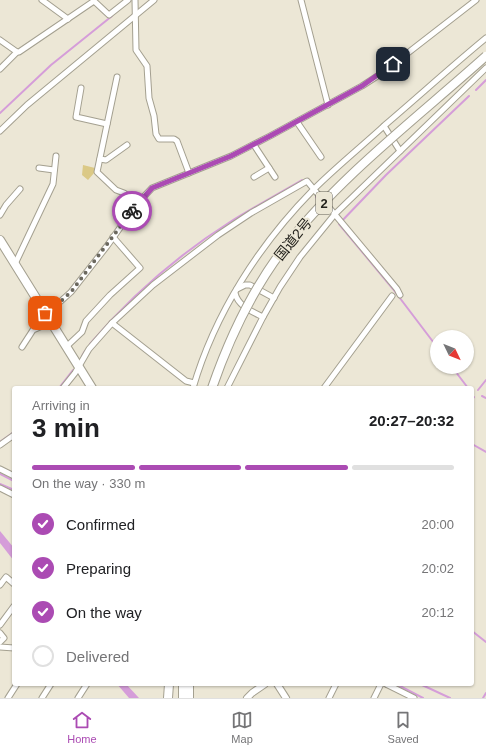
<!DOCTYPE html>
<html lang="en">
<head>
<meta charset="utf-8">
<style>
	body { margin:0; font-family:Arial,"Noto Sans JP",sans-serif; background:#f6f6f6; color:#202124; height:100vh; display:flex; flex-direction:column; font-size:15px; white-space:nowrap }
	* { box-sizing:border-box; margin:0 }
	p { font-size:13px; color:#757577 }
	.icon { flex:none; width:22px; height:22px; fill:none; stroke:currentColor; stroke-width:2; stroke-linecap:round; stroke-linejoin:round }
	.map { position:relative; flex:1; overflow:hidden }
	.details { position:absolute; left:12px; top:386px; width:462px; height:300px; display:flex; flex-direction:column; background:#fff; border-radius:4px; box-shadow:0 1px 3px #0004 }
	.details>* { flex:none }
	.needle { width:26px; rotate:133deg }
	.controls { position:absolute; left:430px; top:330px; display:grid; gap:8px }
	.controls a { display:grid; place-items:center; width:44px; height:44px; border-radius:50%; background:#fff; box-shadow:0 1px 3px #0004; font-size:20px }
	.pin { position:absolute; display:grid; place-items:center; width:34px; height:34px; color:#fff; margin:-17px; border-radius:8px; box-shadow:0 2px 6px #0006 }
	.courier { position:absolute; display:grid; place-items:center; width:40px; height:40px; margin:-20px; border:3px solid #ab4bb3; border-radius:50%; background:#fff; color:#222; box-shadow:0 1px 5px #0007 }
	.summary em { font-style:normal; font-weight:800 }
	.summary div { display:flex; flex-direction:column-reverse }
	.summary { display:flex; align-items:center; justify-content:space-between; height:68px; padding:0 20px }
	h1 { font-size:26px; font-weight:800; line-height:30px }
	.bar { display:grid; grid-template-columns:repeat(4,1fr); gap:6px 4px; align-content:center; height:48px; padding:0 20px }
	.bar i { height:5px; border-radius:3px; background:#e0e0e0 }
	.bar .active { background:#ab4bb3 }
	.bar p { grid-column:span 4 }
	ol { padding:0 20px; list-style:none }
	li { display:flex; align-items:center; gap:12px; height:44px }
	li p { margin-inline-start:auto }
	li .icon { padding:4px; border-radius:50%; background:#ab4bb3; color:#fff; stroke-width:4 }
	li:last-child { color:#757577 }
	li i { width:22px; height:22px; border:2px solid #e0e0e0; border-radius:50% }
	.dock { display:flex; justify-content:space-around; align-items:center; height:56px; border-top:1px solid #e0e0e0; background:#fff; font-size:11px; color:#757577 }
	.dock a { display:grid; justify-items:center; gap:2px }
	.dock .active { color:#ab4bb3 }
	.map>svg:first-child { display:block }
	.green { fill:#dbc986 }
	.water { fill:#d59dd9 }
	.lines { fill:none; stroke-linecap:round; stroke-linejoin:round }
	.stream { stroke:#d59dd9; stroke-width:2 }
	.minor-casing { stroke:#a4a090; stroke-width:7 }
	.tertiary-casing { stroke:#a4a090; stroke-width:8 }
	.primary-casing { stroke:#a4a090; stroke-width:10 }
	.trunk-casing { stroke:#a4a090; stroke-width:10 }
	.minor { stroke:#fff; stroke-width:5 }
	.tertiary { stroke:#fff; stroke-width:6 }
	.primary { stroke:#fff; stroke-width:8 }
	.trunk { stroke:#fff; stroke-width:8 }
	.trunk-bridge-casing { stroke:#a4a090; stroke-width:10; stroke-linecap:butt }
	.trunk-bridge { stroke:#fff; stroke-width:8 }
	.done { stroke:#6b685e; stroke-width:4; stroke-dasharray:0 7.2 }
	.route { stroke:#ab4bb3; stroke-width:5 }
	.labels { text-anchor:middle; stroke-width:4; stroke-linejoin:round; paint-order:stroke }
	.shield { fill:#ece7d6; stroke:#615e55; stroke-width:1 }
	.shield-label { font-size:13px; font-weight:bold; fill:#25241e }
	.street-label { font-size:14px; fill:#25241e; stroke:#ece7d6 }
</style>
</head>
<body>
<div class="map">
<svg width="486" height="698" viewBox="0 0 486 698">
	<rect width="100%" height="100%" fill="#ece7d6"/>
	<polygon class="green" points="83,165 95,168 94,173 88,180 82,175"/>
	<g class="water">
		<polygon points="0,531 14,548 14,561 0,543"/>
		<polygon points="117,684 126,684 139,698 129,698"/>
	</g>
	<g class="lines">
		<g class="stream">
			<polyline points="476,90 486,80"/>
			<polyline points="0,113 51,65 112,16"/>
			<polyline points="316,197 321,203"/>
			<polyline points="324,206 328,211"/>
			<path d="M90,344C130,297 178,255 230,222C254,207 278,194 302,180L303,181"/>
			<polyline points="437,347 393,289 339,224 386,175 469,96"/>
			<polyline points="82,356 85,351"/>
			<polyline points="452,367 468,388"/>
			<polyline points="59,388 73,370"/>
			<polyline points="478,390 486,380"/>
			<polyline points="482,396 486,398"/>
			<polyline points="472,400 474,397"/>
			<polyline points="0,442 14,432"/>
			<polyline points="472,444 486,452"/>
			<polyline points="0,474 14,481"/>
			<polyline points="0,484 14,490"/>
			<polyline points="472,631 486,642"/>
			<polyline points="396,684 423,698"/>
			<polyline points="420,684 450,698"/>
			<polyline points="483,698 486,693"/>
		</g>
		<defs>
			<g id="minor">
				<polyline points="42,0 68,19"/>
				<polyline points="135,0 136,50 147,66 149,98 154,116 156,134 159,139 174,139 177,141 189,173"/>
				<polyline points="301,0 328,105"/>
				<polyline points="0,40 17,52 0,69"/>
				<polyline points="17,52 19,52 94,1 109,15 128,0"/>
				<polyline points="117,77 97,172 116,190 124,193 137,204"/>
				<polyline points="81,88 76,117 107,124"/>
				<polyline points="297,122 321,157"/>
				<polyline points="384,126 400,151"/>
				<polyline points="0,131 27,105 154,0"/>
				<polyline points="254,145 275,177"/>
				<polyline points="100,159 106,160 127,145"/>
				<polyline points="39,168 54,170"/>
				<polyline points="254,177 269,168"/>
				<polyline points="0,215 6,205 20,189"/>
				<polyline points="15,264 53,184 56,156"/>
				<polyline points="237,289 245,285 250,285 274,298"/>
				<path d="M235,293C238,306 251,311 263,317"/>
				<polyline points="45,313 61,301 71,292 107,246 137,204 152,188 231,156 270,136 362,86 382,73 476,0"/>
				<polyline points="112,323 186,381 194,383"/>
				<polyline points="22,347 33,330 51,322"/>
				<polyline points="66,347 82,332 86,321 110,295 140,268 113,237"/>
				<polyline points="63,388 75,373 89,349 112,323 153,285 218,235 251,213 307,181 397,289 400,295"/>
				<path d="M193,388C215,313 259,245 313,190C336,167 361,147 385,125C419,96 452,66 486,38"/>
				<polyline points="227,388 263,317 280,287 300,257 335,214 486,68"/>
				<polyline points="324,388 392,296"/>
				<polyline points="0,445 14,435"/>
				<polyline points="0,469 14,476"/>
				<polyline points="0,488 14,495"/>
				<polyline points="0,585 6,577 14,584"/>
				<polyline points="0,625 14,606"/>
				<polyline points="0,633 4,638 0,642"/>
				<polyline points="0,647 14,648"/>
				<polyline points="386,684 414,698"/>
				<polyline points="8,698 17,684"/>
				<polyline points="42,698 51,684"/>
				<polyline points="78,698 87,684"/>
				<polyline points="329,698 336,684"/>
				<polyline points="374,698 381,684"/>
			</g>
			<g id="tertiary">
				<polyline points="277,684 286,698"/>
				<polyline points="247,698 252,693 265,684"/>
			</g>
			<g id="primary">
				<polyline points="0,240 92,388"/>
				<polyline points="168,698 169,684"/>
				<polyline points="189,698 189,684"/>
			</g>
			<polyline id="trunk" points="183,698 183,684"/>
		</defs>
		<use href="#minor" class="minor-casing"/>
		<use href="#tertiary" class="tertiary-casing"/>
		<use href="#primary" class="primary-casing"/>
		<use href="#trunk" class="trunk-casing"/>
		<use href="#minor" class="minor"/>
		<use href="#tertiary" class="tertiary"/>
		<use href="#primary" class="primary"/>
		<use href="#trunk" class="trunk"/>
		<defs>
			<path id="trunk-bridge" d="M212,388C229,339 252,290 284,248C340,176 418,117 486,56"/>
		</defs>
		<use href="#trunk-bridge" class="trunk-bridge-casing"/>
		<use href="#trunk-bridge" class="trunk-bridge"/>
	</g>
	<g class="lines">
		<polyline class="done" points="45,313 61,301 71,292 132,211"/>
		<polyline class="route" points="132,211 152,188 231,156 270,136 362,86 393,64"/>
	</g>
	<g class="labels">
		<rect class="shield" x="316" y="192" width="16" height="22" rx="3"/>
		<g class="shield-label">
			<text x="324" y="208">2</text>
		</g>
		<g class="street-label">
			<text transform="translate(293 239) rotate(-51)" y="5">国道2号</text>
		</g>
	</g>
</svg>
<div class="controls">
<a><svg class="needle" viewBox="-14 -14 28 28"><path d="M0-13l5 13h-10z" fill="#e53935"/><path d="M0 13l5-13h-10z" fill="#757577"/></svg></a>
</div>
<div class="pin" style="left:45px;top:313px;background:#ea580c"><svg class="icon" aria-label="bag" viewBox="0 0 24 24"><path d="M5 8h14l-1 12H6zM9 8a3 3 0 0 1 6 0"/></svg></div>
<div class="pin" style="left:393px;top:64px;background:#1f2937"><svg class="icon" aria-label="home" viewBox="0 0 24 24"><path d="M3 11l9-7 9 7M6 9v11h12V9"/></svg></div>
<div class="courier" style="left:132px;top:211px"><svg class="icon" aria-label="bike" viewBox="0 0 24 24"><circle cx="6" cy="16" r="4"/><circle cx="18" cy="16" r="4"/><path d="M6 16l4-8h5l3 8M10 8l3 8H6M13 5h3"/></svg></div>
<section class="details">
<div class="summary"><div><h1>3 min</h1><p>Arriving in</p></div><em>20:27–20:32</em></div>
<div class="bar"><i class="active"></i><i class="active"></i><i class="active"></i><i></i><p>On the way · 330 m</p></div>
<ol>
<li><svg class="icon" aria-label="check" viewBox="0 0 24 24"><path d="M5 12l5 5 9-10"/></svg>Confirmed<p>20:00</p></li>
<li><svg class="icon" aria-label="check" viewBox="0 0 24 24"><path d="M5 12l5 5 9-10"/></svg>Preparing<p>20:02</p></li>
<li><svg class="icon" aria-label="check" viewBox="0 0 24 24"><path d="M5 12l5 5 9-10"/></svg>On the way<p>20:12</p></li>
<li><i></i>Delivered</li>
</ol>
</section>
</div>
<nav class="dock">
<a class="active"><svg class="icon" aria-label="home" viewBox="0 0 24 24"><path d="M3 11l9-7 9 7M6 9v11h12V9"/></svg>Home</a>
<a><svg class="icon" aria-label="map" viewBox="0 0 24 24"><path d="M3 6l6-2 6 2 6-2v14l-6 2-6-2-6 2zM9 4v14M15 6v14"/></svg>Map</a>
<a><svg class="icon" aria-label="saved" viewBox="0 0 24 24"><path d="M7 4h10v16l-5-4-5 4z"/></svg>Saved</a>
</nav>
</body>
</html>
